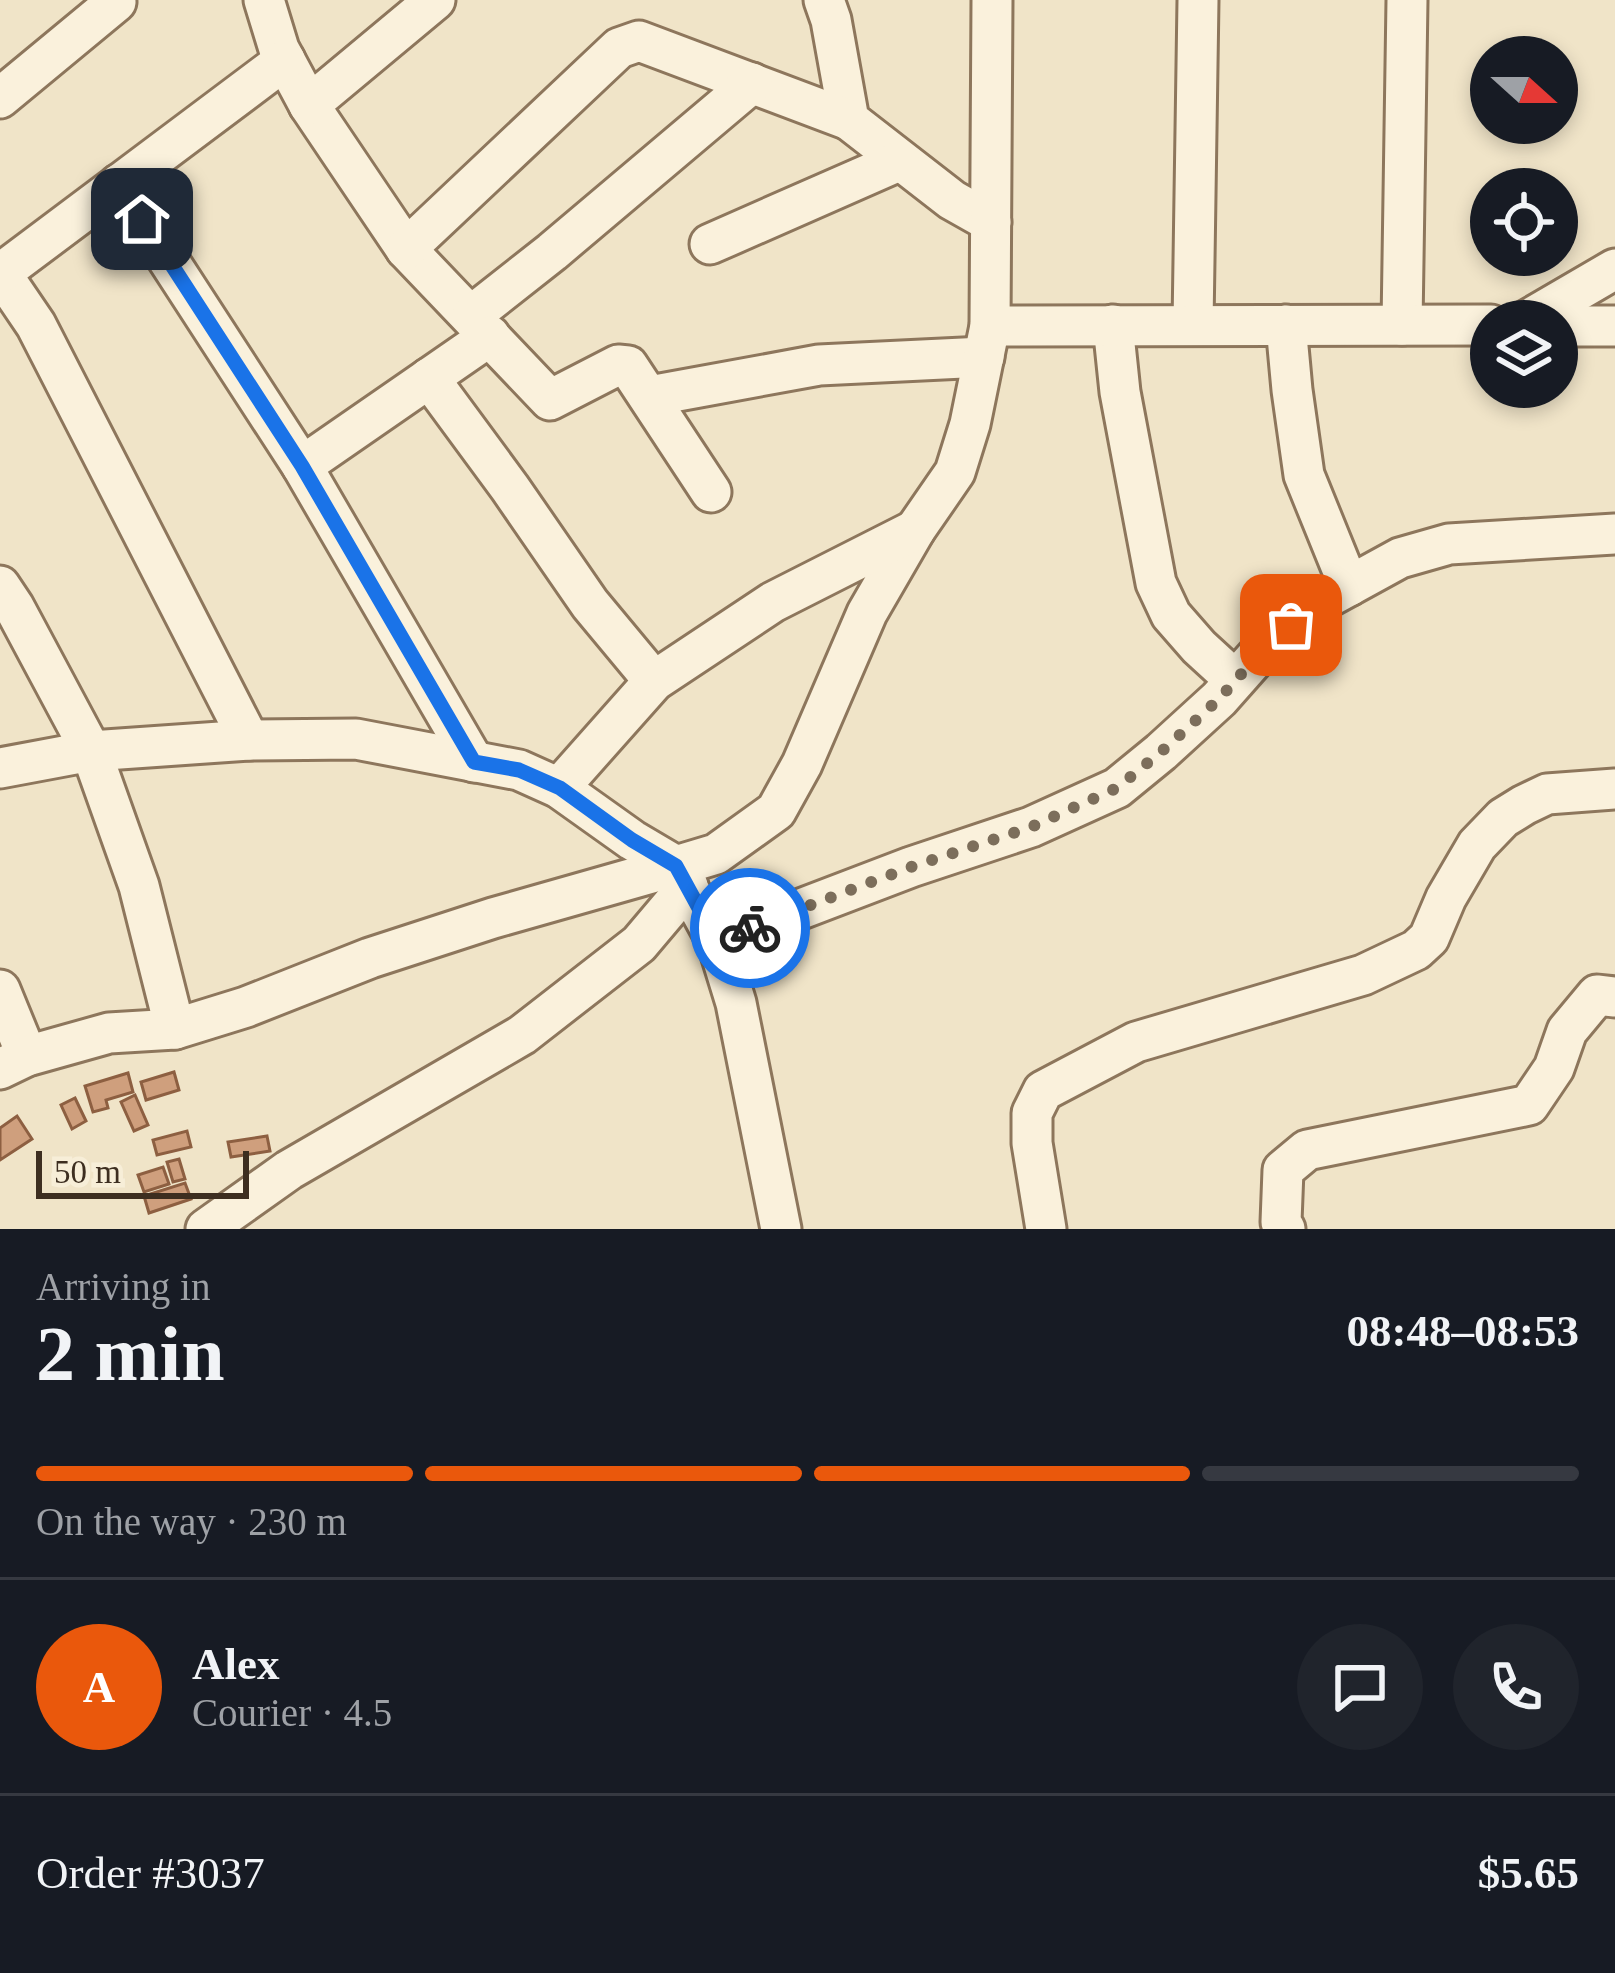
<!DOCTYPE html>
<html lang="en">
<head>
<meta charset="utf-8">
<style>
	body { margin:0; font-family:Georgia,serif; background:#20242c; color:#f1f3f6; height:100vh; display:flex; flex-direction:column; font-size:45px; white-space:nowrap }
	* { box-sizing:border-box; margin:0 }
	p { font-size:39px; color:#9ea1a6 }
	.icon { flex:none; width:66px; height:66px; fill:none; stroke:currentColor; stroke-width:2; stroke-linecap:round; stroke-linejoin:round }
	.map { position:relative; height:1229px; overflow:hidden }
	.panel { display:flex; flex-direction:column; background:#171b24; flex:1 }
	.panel>* { flex:none }
	.needle { width:78px; rotate:111deg }
	.buttons { position:absolute; left:1470px; top:36px; display:grid; gap:24px }
	.buttons a { display:grid; place-items:center; width:108px; height:108px; border-radius:50%; background:#171b24; box-shadow:0 6px 18px #0003; font-size:60px }
	.scale { position:absolute; left:36px; bottom:30px; width:213px; box-sizing:border-box; padding-left:12px; border:6px solid #3d2e20; border-top:0; font-size:33px; line-height:42px; white-space:nowrap; color:#3d2e20; -webkit-text-stroke:9px #f7eed8; paint-order:stroke }
	.pin { position:absolute; display:grid; place-items:center; width:102px; height:102px; color:#fff; margin:-51px; border-radius:24px; box-shadow:0 6px 18px #0006 }
	.courier { position:absolute; display:grid; place-items:center; width:120px; height:120px; margin:-60px; border:9px solid #1a73e8; border-radius:50%; background:#fff; color:#222; box-shadow:0 3px 15px #0007 }
	.headline em { font-style:normal; font-weight:700 }
	.headline div { display:flex; flex-direction:column-reverse }
	.headline { display:flex; align-items:center; justify-content:space-between; height:204px; padding:0 36px }
	h1 { font-size:78px; font-weight:700; line-height:90px }
	.bar { display:grid; grid-template-columns:repeat(4,1fr); gap:18px 12px; align-content:center; height:144px; padding:0 36px }
	.bar i { height:15px; border-radius:9px; background:#363941 }
	.bar .on { background:#ea580c }
	.bar p { grid-column:span 4 }
	.line { display:flex; align-items:center; gap:30px; padding:0 36px; border-top:3px solid #363941 }
	.line div { flex:1 }
	.round { display:grid; place-items:center; flex:none; width:126px; height:126px; border-radius:63px; background:#20242c }
	.map>svg:first-child { display:block }
	.building { fill:#cf9f7d; stroke:#8d5f41; stroke-width:3 }
	.lines { fill:none; stroke-linecap:round; stroke-linejoin:round }
	.minor-casing { stroke:#8d765c; stroke-width:45 }
	.minor { stroke:#faf1dc; stroke-width:39 }
	.done { stroke:#7c6e5b; stroke-width:12; stroke-dasharray:0 21.6 }
	.route { stroke:#1a73e8; stroke-width:15 }
</style>
</head>
<body>
<div class="map">
<svg width="1615" height="1229" viewBox="0 0 1615 1229">
	<rect width="100%" height="100%" fill="#f0e4c8"/>
	<g class="building">
		<polygon points="174,1072 179,1090 146,1100 141,1082"/>
		<polygon points="128,1073 133,1092 106,1100 108,1108 93,1112 85,1086"/>
		<polygon points="135,1095 148,1125 134,1131 121,1102"/>
		<polygon points="75,1098 86,1121 72,1129 61,1105"/>
		<polygon points="17,1116 32,1139 0,1160 0,1128"/>
		<polygon points="187,1131 191,1147 157,1155 153,1140"/>
		<polygon points="267,1136 270,1151 231,1157 228,1142"/>
		<polygon points="179,1159 185,1179 173,1182 167,1162"/>
		<polygon points="163,1167 169,1184 144,1192 138,1175"/>
		<polygon points="185,1183 191,1199 149,1213 144,1196"/>
	</g>
	<g class="lines">
		<defs>
			<g id="minor">
				<polyline points="264,0 279,49 309,105 406,249 550,400 618,365 628,366 711,492"/>
				<polyline points="824,0 831,20 849,120 952,200 991,222"/>
				<polyline points="0,98 116,2"/>
				<polyline points="309,105 435,0"/>
				<polyline points="119,184 302,466 474,762"/>
				<polyline points="710,244 899,161"/>
				<polyline points="406,249 619,48 639,41 849,120"/>
				<polyline points="0,272 36,325 249,740"/>
				<polyline points="1,273 285,60"/>
				<polyline points="472,315 552,252 752,83"/>
				<polyline points="1526,321 1615,269"/>
				<polyline points="1113,325 1120,392 1156,583 1171,615 1199,647 1235,680"/>
				<polyline points="1193,325 1198,0"/>
				<polyline points="1286,325 1292,390 1304,475 1349,586"/>
				<polyline points="1402,325 1407,0"/>
				<polyline points="990,326 1491,325"/>
				<polyline points="1557,326 1615,326"/>
				<polyline points="429,378 510,488 590,604 654,681"/>
				<polyline points="650,396 819,365 984,357"/>
				<polyline points="302,466 490,336"/>
				<polyline points="0,586 14,607 91,751 139,886 175,1029"/>
				<polyline points="0,768 91,751 249,740 356,739 519,770 559,788 632,840 676,866 716,854 776,811 802,764 867,613 915,530 955,472 970,424 990,326 992,0"/>
				<polyline points="559,788 654,681 773,602 915,530"/>
				<polyline points="717,941 911,867 1031,827 1117,788 1161,752 1219,699 1266,646 1316,604 1400,558 1449,544 1615,534"/>
				<polyline points="0,990 27,1056"/>
				<polyline points="0,1069 27,1056 109,1033 175,1029 246,1007 370,958 493,918 676,866 717,941 736,1003 781,1229"/>
				<polyline points="206,1229 289,1170 522,1035 639,944 688,886"/>
				<polyline points="1046,1229 1032,1143 1032,1113 1043,1091 1136,1042 1363,975 1416,950 1429,938 1446,898 1477,845 1503,818 1524,805 1547,794 1615,789"/>
				<polyline points="1285,1229 1281,1222 1283,1170 1307,1150 1529,1105 1554,1068 1567,1031 1597,995 1615,997"/>
			</g>
		</defs>
		<use href="#minor" class="minor-casing"/>
		<use href="#minor" class="minor"/>
	</g>
	<g class="lines">
		<polyline class="done" points="750,928 911,867 1031,827 1117,788 1161,752 1219,699 1266,646 1291,625"/>
		<polyline class="route" points="142,219 302,466 474,762 519,770 560,788 632,840 676,866 717,941 750,928"/>
	</g>
</svg>
<div class="buttons">
<a><svg class="needle" viewBox="-14 -14 28 28"><path d="M0-13l5 13h-10z" fill="#e53935"/><path d="M0 13l5-13h-10z" fill="#9ea1a6"/></svg></a>
<a><svg class="icon" aria-label="locate" viewBox="0 0 24 24"><circle cx="12" cy="12" r="6"/><path d="M12 2v4M12 18v4M2 12h4M18 12h4"/></svg></a>
<a><svg class="icon" aria-label="layers" viewBox="0 0 24 24"><path d="M12 4l9 5-9 5-9-5zM3 14l9 5 9-5"/></svg></a>
</div>
<div class="scale">50 m</div>
<div class="pin" style="left:1291px;top:625px;background:#ea580c"><svg class="icon" aria-label="bag" viewBox="0 0 24 24"><path d="M5 8h14l-1 12H6zM9 8a3 3 0 0 1 6 0"/></svg></div>
<div class="pin" style="left:142px;top:219px;background:#1f2937"><svg class="icon" aria-label="home" viewBox="0 0 24 24"><path d="M3 11l9-7 9 7M6 9v11h12V9"/></svg></div>
<div class="courier" style="left:750px;top:928px"><svg class="icon" aria-label="bike" viewBox="0 0 24 24"><circle cx="6" cy="16" r="4"/><circle cx="18" cy="16" r="4"/><path d="M6 16l4-8h5l3 8M10 8l3 8H6M13 5h3"/></svg></div>
</div>
<section class="panel">
<div class="headline"><div><h1>2 min</h1><p>Arriving in</p></div><em>08:48–08:53</em></div>
<div class="bar"><i class="on"></i><i class="on"></i><i class="on"></i><i></i><p>On the way · 230 m</p></div>
<div class="line" style="height:216px"><b class="round" style="background:#ea580c;color:#fff">A</b><div><b>Alex</b><p>Courier · 4.5</p></div><a class="round"><svg class="icon" aria-label="chat" viewBox="0 0 24 24"><path d="M4 5h16v11H9l-5 4z"/></svg></a><a class="round"><svg class="icon" aria-label="phone" viewBox="0 0 24 24"><path d="M5 4h4l2 5-3 2q2 4 5 5l2-3 5 2v4C11 20 4 13 5 4z"/></svg></a></div>
<div class="line" style="height:156px"><div>Order #3037</div><b>$5.65</b></div>
</section>
</body>
</html>
